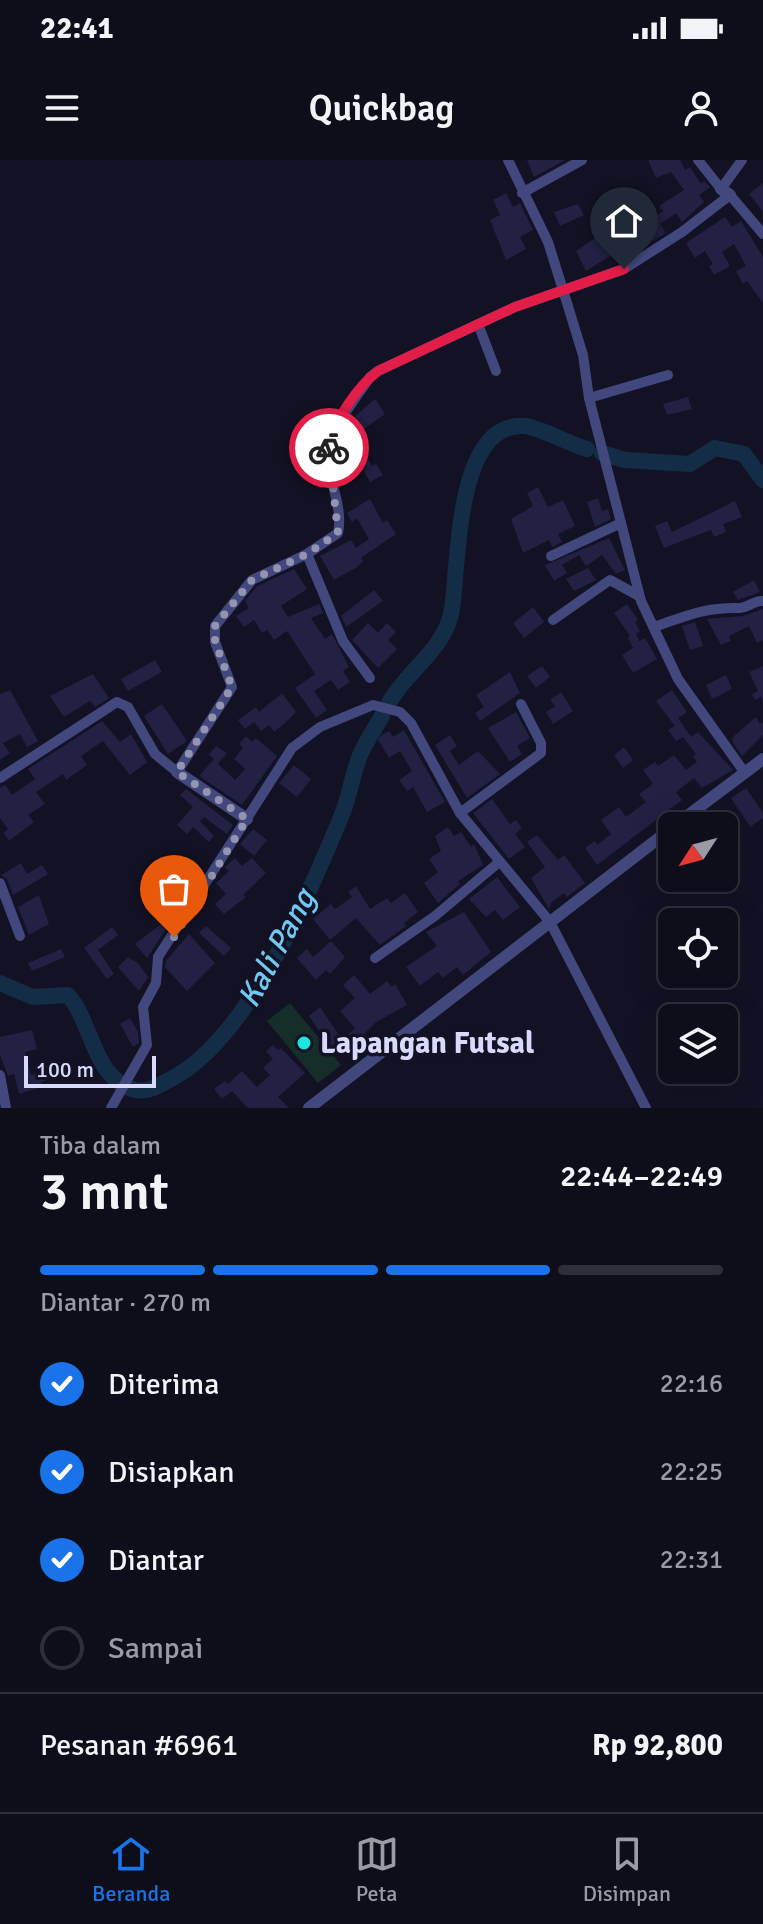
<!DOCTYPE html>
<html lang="id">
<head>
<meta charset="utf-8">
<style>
	body { margin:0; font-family:Signika,sans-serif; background:#1c1c28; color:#f1f3f6; height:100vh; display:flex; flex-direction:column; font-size:30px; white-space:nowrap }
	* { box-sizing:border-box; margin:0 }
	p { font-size:26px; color:#9b9ca3 }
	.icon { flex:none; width:44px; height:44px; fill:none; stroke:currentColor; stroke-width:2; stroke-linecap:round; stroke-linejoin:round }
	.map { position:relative; height:948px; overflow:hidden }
	.panel { display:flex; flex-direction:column; background:#0e0e1b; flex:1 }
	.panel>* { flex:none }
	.needle { width:52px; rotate:234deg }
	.controls { position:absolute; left:658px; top:652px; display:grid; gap:16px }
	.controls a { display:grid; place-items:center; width:80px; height:80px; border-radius:12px; background:#0e0e1b; box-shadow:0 8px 32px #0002,0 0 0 2px #2e2e3a; font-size:40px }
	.scale { position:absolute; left:24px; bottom:20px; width:132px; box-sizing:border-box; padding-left:8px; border:4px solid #d9dafb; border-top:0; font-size:22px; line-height:28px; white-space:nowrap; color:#d9dafb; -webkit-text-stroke:6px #121224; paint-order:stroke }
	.pin { position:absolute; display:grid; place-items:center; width:68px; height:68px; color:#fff; margin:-82px -34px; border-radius:50% 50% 50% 0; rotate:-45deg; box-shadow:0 0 8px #0007 }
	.pin .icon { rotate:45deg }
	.courier { position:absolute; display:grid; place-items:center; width:80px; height:80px; margin:-40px; border:6px solid #e11d48; border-radius:50%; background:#fff; color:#222; box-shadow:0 2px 10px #0007 }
	.head em { font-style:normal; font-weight:600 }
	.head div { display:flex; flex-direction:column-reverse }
	.head { display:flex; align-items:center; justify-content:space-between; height:136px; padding:0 40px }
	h1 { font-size:52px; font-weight:600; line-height:60px }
	.bar { display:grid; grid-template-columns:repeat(4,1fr); gap:12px 8px; align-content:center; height:96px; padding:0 40px }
	.bar i { height:10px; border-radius:6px; background:#2e2e3a }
	.bar .selected { background:#1a73e8 }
	.bar p { grid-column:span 4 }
	.line { display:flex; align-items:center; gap:20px; padding:0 40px; border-top:2px solid #2e2e3a }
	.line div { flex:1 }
	ol { padding:0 40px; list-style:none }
	li { display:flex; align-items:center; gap:24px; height:88px }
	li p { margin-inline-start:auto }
	li .icon { padding:8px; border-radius:50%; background:#1a73e8; color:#fff; stroke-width:4 }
	li:last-child { color:#9b9ca3 }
	li i { width:44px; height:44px; border:4px solid #2e2e3a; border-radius:50% }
	.status { display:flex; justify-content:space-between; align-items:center; height:56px; padding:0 40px; background:#0e0e1b; direction:ltr }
	.status svg { height:22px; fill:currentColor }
	header { display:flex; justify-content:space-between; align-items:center; height:104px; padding:0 40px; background:#0e0e1b; font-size:36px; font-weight:600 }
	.menu { display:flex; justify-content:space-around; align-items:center; height:112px; border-top:2px solid #2e2e3a; background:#0e0e1b; font-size:22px; color:#9b9ca3 }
	.menu a { display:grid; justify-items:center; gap:4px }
	.menu .selected { color:#1a73e8 }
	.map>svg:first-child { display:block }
	.green { fill:#152e29 }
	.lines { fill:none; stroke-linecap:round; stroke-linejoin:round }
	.river { stroke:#142d46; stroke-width:16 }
	.building { fill:#222043 }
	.minor { stroke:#42487e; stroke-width:10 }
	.tertiary { stroke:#42487e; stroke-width:12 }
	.done { stroke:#9394b0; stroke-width:8; stroke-dasharray:0 14.4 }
	.route { stroke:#e11d48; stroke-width:10 }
	.poi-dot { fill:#1ae6de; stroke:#121224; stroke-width:3 }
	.labels { text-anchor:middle; stroke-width:7; stroke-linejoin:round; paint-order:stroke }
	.poi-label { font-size:30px; font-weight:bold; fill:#d9dafb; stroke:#121224; text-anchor:start }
	.water-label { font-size:32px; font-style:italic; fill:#72c7f0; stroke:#121224 }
</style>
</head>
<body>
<div class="status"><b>22:41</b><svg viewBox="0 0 49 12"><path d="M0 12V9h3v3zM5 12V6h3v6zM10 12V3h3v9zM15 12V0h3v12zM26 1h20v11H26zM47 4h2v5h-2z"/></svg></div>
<header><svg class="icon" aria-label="menu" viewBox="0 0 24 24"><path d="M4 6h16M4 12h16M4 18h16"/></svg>Quickbag<svg class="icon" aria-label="person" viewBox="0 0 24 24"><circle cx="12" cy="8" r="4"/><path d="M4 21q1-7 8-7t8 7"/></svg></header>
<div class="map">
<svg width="763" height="948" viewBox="0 0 763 948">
	<rect width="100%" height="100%" fill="#121224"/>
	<polygon class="green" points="290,843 341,905 318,923 267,861"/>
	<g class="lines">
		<g class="river">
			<polyline points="602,293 625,300 690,304 715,288 744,294 763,320"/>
			<path d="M389,543C407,510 446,489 452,449C459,405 455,261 524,266C540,267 569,284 587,289"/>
			<path d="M0,823L33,837L68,835C93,863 93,920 136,930C148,933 161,924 171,919C248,879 308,736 341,657C350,637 352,613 361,593C367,580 375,568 382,556"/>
		</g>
	</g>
	<g class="building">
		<polygon points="527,0 565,0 534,17"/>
		<polygon points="648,0 680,0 685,10 690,7 701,24 704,21 710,27 699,35 704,42 682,62 676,53 660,64 666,73 656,79 632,89 629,84 586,111 576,91 598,76 603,86 623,74 613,57 625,50 633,62 642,57 645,62 663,51 659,46 684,30 671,12 656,18"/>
		<polygon points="763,23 763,52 749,34"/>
		<polygon points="506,33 513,47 520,43 533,70 520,77 526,89 506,100 490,60 500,55 493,40"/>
		<polygon points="578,44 584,55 560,66 554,52"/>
		<polygon points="725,57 732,67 741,61 763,97 763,143 747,121 743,124 736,111 746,106 734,84 722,92 730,106 714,115 709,106 713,104 705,91 695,98 686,83"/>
		<polygon points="688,237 692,249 667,255 663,244"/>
		<polygon points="375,239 385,254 361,271 352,259"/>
		<polygon points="363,277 369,289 364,291 372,306 376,304 383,315 370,322 363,309 348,317 341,303 357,294 352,282"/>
		<polygon points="538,327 548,347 563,340 575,366 558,374 562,382 552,387 549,380 523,393 511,359 533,346 527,333"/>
		<polygon points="598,338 602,351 608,349 611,359 595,367 587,342"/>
		<polygon points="370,339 383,363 387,360 396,374 361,398 363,401 356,408 334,420 320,396 351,380 356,388 369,379 357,358 352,362 347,353"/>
		<polygon points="735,341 742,357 723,364 726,372 714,377 711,370 664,388 655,366 667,361 672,372"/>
		<polygon points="609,378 625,410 616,414 602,395 586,406 579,395 562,405 567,413 554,421 545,405"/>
		<polygon points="588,408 596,420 574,431 566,419"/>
		<polygon points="294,409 307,429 281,446 288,457 319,444 323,453 311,458 325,479 332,474 349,507 343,511 350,522 338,530 331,520 314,531 327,550 316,558 295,528 315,514 287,471 274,480 267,470 262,473 254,460 244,467 236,456 249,448 245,441 257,426"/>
		<polygon points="754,420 760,432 738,440 733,432"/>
		<polygon points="374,430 383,441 346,467 341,456"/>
		<polygon points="627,444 638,460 635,462 640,471 636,474 639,481 645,478 657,499 633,513 622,495 633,488 628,478 630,476 614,453"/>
		<polygon points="533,447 544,462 524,478 513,463"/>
		<polygon points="763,449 763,480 757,483 749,466 729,476 731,481 721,485 707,459 743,456"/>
		<polygon points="695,462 703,486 690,490 682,466"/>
		<polygon points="368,463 378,473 387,463 396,472 388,480 397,489 378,508 352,480"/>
		<polygon points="155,500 162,512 128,531 121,519"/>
		<polygon points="542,506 550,517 536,528 527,516"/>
		<polygon points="763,506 763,542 761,537 755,540 752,534 758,531 749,512"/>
		<polygon points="510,512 520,533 480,561 475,553 484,547 476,535"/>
		<polygon points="93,514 109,538 95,547 90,541 64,557 50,536"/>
		<polygon points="726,515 732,529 712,539 706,525"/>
		<polygon points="10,530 38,581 27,587 20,574 3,583 10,593 0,600 0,534"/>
		<polygon points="672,530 687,552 678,558 691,577 698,572 733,610 702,628 694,618 676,632 682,640 597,705 585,688 595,681 597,685 611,674 601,660 619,647 626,657 646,642 639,634 653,624 643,610 655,602 658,606 674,595 686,610 697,602 693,596 696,594 683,577 676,581 668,570 675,566 656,541"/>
		<polygon points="561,532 573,551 553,564 546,552 555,546 550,540"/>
		<polygon points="282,533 296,552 285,563 274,572 269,565 261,571 254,562 245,569 238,560 256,547 259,552"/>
		<polygon points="162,544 187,581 168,594 144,556"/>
		<polygon points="516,552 530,578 517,586 522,594 510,602 488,568"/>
		<polygon points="756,557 760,564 763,562 763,575 742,596 732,581 734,576"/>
		<polygon points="102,561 120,582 131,574 147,602 130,615 103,581 81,596 87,605 66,620 63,614 36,632 45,644 28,655 34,662 9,681 4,673 8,669 0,658 0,628 5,625 12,635 35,619 28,609"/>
		<polygon points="404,570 445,642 427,652 413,627 407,631 399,620 412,611 400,591 389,598 377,578 389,571 393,577"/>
		<polygon points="450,575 457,586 450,591 459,605 478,591 500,614 467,638 435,585"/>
		<polygon points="246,576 252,582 256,578 277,596 242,645 199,616 214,599 209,594 216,586 227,593 218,604 235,620 245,609 234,599 243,588 239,584"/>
		<polygon points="624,587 633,600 623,608 614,595"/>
		<polygon points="294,605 311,619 297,637 279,623"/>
		<polygon points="746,628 763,653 763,658 750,667 731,638"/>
		<polygon points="186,629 233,665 227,674 204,657 200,661 214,676 209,682 193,667 187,674 177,665 193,647 180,635"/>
		<polygon points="492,639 510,664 516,660 522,668 515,674 525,687 509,699 473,653"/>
		<polygon points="448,667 454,676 461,672 471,687 474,684 483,705 458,721 460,724 438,743 424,723 438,712 429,699 441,691 435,676"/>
		<polygon points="253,669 267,680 254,696 240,684"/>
		<polygon points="537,675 558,700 564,695 585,723 567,737 564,733 551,743 549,749 531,718 545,707 527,682"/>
		<polygon points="235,698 242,706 252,698 266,713 243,735 246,737 224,754 215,744 226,734 216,723 229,711 225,707"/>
		<polygon points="21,703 27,714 42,705 48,714 13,735 7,719 1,715"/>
		<polygon points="497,717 520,747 503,760 495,750 486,757 469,739"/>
		<polygon points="192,718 197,722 181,746 173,738"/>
		<polygon points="356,726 370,749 387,738 391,743 405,733 418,752 404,763 406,766 380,785 356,758 330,780 313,759 331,744 335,749 352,737 348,732"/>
		<polygon points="39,735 49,764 29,775 18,747"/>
		<polygon points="464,752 491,792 463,815 457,807 443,818 438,812 420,826 406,807 437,786 426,772"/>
		<polygon points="170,757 172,760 147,798 135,784"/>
		<polygon points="206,766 231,788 224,796 199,773"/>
		<polygon points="112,767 118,775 98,790 114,814 107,819 84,788"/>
		<polygon points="189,774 215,803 187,831 165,807 166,801"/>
		<polygon points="331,781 345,797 330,814 326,810 316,820 297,798 307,789 313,797"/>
		<polygon points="61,789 65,797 32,811 28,803"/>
		<polygon points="128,797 138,803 148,817 139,831 118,807"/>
		<polygon points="354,815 370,834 387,821 392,827 395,824 407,845 376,862 354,884 347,875 355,868 340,851 355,838 343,825"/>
		<polygon points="320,847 342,880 331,888 309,856"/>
		<polygon points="130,858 138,872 139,883 133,887 120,864"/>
		<polygon points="32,870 37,889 25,892 31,915 44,912 47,920 41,922 42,927 19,934 14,914 8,916 0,895 0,877"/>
		<polygon points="273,885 278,890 281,888 305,913 278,937 289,948 248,948 232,931 222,939 214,929 225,921 228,924 242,911 257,927 270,915 263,908 273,899 266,891"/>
	</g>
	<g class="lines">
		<g class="minor">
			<polyline points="508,0 548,82 563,130 583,195 589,238 641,441 678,519 745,613"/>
			<polyline points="698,0 721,29 742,0"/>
			<polyline points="522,33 582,0"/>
			<polyline points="478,164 496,211"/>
			<polyline points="589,238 668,215"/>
			<polyline points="307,394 343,481 370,518"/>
			<polyline points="551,396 621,363"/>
			<polyline points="553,460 610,420 639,436"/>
			<path d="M654,467C686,456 705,447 739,448C748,448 754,440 763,441"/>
			<path d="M0,618L117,542L128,547L155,594L177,612L232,527L215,482V466L252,420L307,394L338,373C342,354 335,335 331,317C323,275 348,250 370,217L378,211L515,147L624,109L682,72L730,35L763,74"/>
			<polyline points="460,653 541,593 541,583 521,544"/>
			<polyline points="0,723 20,776"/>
			<polyline points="375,798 435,756 498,703"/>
			<polyline points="0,915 6,948"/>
			<polyline points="111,948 147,885 143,847 156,823 158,797 292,588 320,567 373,545 400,552 411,563 460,653 550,762 646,948"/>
		</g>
		<g class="tertiary">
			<polyline points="721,29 730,35"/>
			<polyline points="177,612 247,659"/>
			<polyline points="674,666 763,599"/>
			<polyline points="309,948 672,668"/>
		</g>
	</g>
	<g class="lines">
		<polyline class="done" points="174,777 247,659 177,612 232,527 215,482 215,466 252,420 307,394 338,373 329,288"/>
		<path class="route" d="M329,288C332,263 358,226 378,211L515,147L624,109"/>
	</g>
	<circle class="poi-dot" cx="304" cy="883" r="8"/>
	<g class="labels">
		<g class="poi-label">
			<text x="320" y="893">Lapangan Futsal</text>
		</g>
		<g class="water-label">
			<text transform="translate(276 788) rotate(-62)" y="11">Kali Pang</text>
		</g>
	</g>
</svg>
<div class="controls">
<a><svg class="needle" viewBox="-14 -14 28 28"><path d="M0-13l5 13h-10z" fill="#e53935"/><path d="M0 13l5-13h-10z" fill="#9b9ca3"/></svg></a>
<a><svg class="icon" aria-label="locate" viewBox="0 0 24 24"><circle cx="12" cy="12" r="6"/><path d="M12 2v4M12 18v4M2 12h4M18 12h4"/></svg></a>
<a><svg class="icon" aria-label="layers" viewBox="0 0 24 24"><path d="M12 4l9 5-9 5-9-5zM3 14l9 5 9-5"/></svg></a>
</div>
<div class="scale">100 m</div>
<div class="pin" style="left:174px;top:777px;background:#ea580c"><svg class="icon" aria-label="bag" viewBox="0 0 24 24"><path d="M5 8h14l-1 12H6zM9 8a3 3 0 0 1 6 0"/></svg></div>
<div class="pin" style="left:624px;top:109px;background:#1f2937"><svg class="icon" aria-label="home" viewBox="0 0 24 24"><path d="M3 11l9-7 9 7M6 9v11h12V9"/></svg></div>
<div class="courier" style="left:329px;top:288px"><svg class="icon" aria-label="bike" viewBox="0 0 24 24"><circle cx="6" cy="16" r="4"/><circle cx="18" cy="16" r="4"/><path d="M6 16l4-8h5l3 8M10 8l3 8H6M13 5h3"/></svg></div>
</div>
<section class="panel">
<div class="head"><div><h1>3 mnt</h1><p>Tiba dalam</p></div><em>22:44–22:49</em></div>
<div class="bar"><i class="selected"></i><i class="selected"></i><i class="selected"></i><i></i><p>Diantar · 270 m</p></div>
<ol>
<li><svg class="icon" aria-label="check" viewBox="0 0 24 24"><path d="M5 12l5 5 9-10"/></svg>Diterima<p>22:16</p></li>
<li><svg class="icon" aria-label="check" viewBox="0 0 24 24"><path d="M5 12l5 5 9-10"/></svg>Disiapkan<p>22:25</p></li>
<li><svg class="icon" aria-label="check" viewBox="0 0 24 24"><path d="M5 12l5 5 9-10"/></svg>Diantar<p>22:31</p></li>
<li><i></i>Sampai</li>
</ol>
<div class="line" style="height:104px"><div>Pesanan #6961</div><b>Rp 92,800</b></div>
</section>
<nav class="menu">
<a class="selected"><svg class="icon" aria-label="home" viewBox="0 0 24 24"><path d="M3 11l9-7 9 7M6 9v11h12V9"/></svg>Beranda</a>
<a><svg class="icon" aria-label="map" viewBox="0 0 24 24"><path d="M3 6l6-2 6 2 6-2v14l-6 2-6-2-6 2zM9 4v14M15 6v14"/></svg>Peta</a>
<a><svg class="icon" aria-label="saved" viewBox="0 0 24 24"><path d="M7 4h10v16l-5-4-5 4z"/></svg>Disimpan</a>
</nav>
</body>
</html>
